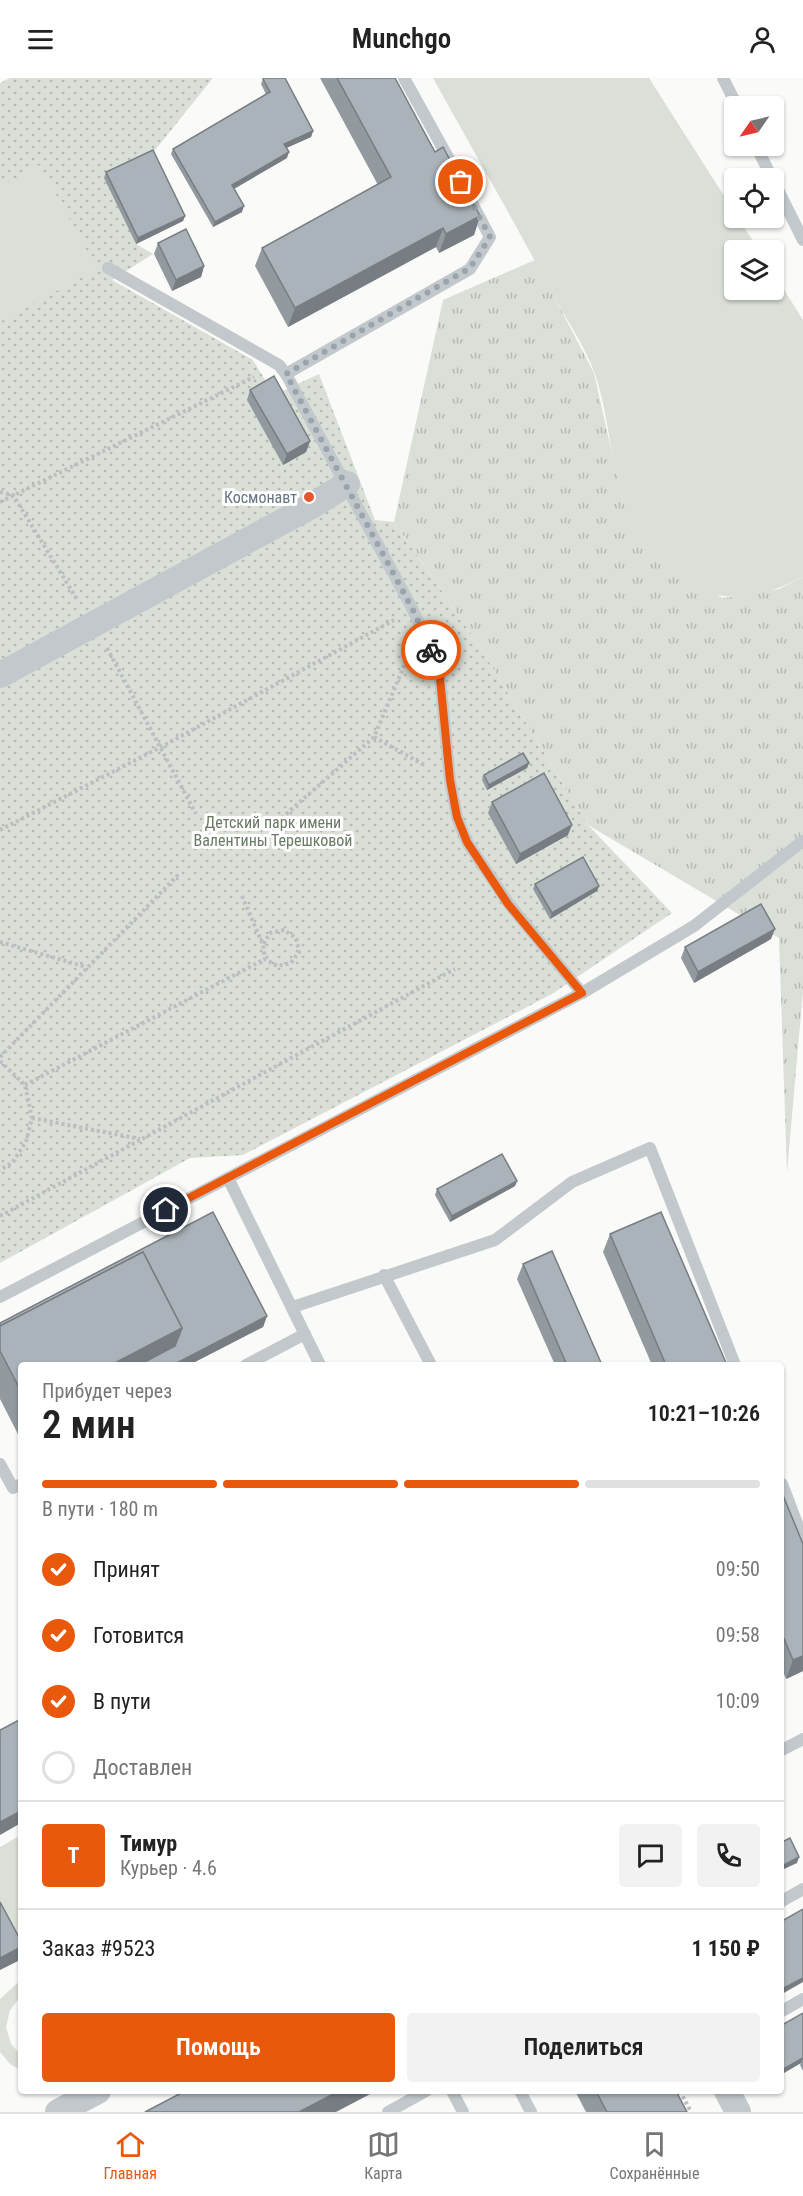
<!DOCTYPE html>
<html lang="ru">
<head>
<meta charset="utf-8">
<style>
	body { margin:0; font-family:"Roboto Condensed",sans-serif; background:#f2f2f2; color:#222; height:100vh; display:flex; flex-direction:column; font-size:22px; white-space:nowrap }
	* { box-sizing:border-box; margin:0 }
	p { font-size:20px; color:#767676 }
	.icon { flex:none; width:33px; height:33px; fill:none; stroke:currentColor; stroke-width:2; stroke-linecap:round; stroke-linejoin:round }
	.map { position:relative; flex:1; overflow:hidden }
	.details { position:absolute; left:18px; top:1284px; width:766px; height:732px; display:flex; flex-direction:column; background:#fff; border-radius:6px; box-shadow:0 2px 4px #0004 }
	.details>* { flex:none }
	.needle { width:39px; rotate:236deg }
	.controls { position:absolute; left:724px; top:18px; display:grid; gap:12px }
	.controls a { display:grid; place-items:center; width:60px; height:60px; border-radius:6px; background:#fff; box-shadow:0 2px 4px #0004; font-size:30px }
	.pin { position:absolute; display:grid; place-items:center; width:51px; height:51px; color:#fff; margin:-26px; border:3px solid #fff; border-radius:50%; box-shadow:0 2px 6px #0007 }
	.courier { position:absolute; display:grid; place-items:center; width:60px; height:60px; margin:-30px; border:4px solid #ea580c; border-radius:50%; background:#fff; color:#222; box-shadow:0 2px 8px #0007 }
	.headline em { font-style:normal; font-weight:600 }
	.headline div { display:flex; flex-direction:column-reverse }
	.headline { display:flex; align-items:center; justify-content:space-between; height:102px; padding:0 24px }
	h1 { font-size:39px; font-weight:600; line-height:45px }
	.bar { display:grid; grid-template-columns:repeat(4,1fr); gap:9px 6px; align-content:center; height:72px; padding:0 24px }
	.bar i { height:8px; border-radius:4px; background:#e0e0e0 }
	.bar .selected { background:#ea580c }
	.bar p { grid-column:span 4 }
	.line { display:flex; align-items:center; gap:15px; padding:0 24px; border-top:2px solid #e0e0e0 }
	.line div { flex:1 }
	.round { display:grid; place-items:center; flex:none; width:63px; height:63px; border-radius:6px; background:#f2f2f2 }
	ol { padding:0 24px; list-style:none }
	li { display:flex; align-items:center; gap:18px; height:66px }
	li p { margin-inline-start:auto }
	li .icon { padding:6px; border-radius:50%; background:#ea580c; color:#fff; stroke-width:4 }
	li:last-child { color:#767676 }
	li i { width:33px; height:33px; border:3px solid #e0e0e0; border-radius:50% }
	.primary-button { display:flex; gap:12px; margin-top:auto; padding:12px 24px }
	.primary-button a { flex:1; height:69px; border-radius:6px; background:#ea580c; color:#fff; font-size:24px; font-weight:600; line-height:69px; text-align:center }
	.primary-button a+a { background:#f2f2f2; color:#222 }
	header { display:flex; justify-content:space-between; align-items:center; height:78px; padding:0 24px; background:#fff; font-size:27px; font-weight:600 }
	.tab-bar { display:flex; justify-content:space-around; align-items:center; height:84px; border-top:2px solid #e0e0e0; background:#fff; font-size:16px; color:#767676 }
	.tab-bar a { display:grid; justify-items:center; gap:3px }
	.tab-bar .selected { color:#ea580c }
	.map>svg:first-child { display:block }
	.grass { fill:url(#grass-tufts) }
	.park { fill:url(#park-dots) }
	.pitch { fill:#dadfd7 }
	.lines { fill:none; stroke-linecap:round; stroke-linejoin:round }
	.path { stroke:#bbbfc2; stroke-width:4; stroke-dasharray:3 3; stroke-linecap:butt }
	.lane { stroke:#c3c8cc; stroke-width:12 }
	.street { stroke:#c3c8cc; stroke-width:26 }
	.wall { fill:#929a9f }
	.shaded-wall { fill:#777d82 }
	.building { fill:#aab3b9; stroke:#777d82; stroke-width:1.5 }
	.done { stroke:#99a4ac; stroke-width:6; stroke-dasharray:0 10.8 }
	.route { stroke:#ea580c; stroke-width:8 }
	.poi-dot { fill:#e4572e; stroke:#fff; stroke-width:2 }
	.labels { text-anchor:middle; stroke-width:6; stroke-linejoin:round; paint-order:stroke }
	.poi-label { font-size:16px; fill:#657683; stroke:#fff; text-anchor:end }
	.park-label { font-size:16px; fill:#687a64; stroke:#fff }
</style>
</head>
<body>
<header><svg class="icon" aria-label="menu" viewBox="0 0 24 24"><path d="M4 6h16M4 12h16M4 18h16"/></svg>Munchgo<svg class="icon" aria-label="person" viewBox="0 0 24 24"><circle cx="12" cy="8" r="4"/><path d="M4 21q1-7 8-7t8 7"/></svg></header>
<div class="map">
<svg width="803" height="2034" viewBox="0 0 803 2034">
	<defs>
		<pattern id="grass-tufts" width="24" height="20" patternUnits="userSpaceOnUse" patternTransform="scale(1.5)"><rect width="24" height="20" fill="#dadfd7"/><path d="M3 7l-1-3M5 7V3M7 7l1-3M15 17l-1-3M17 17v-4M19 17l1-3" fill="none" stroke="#b4b9b4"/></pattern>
		<pattern id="park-dots" width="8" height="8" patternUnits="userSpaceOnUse" patternTransform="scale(1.5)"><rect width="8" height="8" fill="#dadfd7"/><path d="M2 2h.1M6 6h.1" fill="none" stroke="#b4b9b4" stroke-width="1.8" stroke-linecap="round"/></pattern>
	</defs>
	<rect width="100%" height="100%" fill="#fafaf8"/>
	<polygon class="grass" points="535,182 594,295 622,420 644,468 661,487 723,520 779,511 803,499 803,913 787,1094 779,860 588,747 476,563 394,444 443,222"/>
	<polygon class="park" points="10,0 213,0 151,77 105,100 136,166 153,176 112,202 253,282 274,317 319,296 375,442 394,444 476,563 588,747 672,835 552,916 243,1077 190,1080 0,1185 0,5"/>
	<g class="pitch">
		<path d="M433,0H649L735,135V140H738L759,172H735V212H774V196L803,242V499C750,526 707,528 661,487C609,440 616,357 595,296C585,268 566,241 552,215C514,143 473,72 433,0Z"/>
		<polygon points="40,87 97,191 0,244 0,109"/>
		<polygon points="21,1757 21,1867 0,1828 0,1769"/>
		<polygon points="21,1902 21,1918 10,1932 6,1949 11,1966 21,1977 21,1992 11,1987 0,1974 0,1921"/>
	</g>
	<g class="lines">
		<g class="path">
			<polyline points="0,414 13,417 78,523"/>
			<polyline points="0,424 254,299"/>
			<polyline points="107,570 196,736"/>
			<polyline points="374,659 426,688"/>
			<polyline points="0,752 161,669 394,542"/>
			<polyline points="268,752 374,659 409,576"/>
			<polyline points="242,818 263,867 265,881 277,888 291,885 299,874 296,860 284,852 270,855 263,867"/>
			<polyline points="0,864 86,889"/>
			<polyline points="0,979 180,795"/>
			<polyline points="0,983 25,1007 32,1040 26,1064 12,1085 0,1092"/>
			<polyline points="25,1007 265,881"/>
			<polyline points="32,1040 140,1061"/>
			<polyline points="0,1138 455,891"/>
			<polyline points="680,2013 691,2034"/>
		</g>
		<g class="lane">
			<polyline points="404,0 450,83"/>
			<polyline points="723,0 737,28"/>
			<polyline points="756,68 772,100"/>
			<polyline points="774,104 803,162"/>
			<polyline points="472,125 490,159 470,191 286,296 413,532 439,590 450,702 457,739 467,764 509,826 582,915"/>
			<polyline points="108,190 279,287 286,296"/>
			<polyline points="384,1197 431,1287"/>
			<polyline points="0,1219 228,1100"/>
			<polyline points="293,1229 495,1162 572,1104 650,1070 735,1287"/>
			<polyline points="246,1287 305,1256"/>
			<polyline points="320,1287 228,1100 582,915 694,848 803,763"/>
			<polyline points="0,1386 13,1410 21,1406"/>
			<polyline points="782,1406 803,1461"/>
			<polyline points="782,1672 803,1661"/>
			<polyline points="782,1823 803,1811"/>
			<polyline points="782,1933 803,1921"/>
			<polyline points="452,2013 463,2034"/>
			<polyline points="520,2013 531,2034"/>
			<polyline points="388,2034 426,2013"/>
		</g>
		<g class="street">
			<polyline points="0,597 313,427 347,406"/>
			<polyline points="727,2013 738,2034"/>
			<polyline points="58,2034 98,2013"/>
		</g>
	</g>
	<g class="wall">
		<polygon points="320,0 395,0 435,74 480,138 474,157 439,175 436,169 288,249 255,188 262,170 378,107"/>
		<polygon points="263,1 313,53 311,59 286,70 287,80 234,111 242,134 213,149 171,76 173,71 266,16 261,6"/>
		<polygon points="106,94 185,138 183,143 136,166 104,100"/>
		<polygon points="158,165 204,188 201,199 172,213 154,176"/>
		<polygon points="250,312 310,363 306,374 283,387 247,322"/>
		<polygon points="529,685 527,690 487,712 482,702 484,697"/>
		<polygon points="492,724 568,757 516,786 488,735"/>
		<polygon points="535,806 599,808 597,813 550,841 533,811"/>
		<polygon points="771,861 694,905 681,880 685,869"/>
		<polygon points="517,1103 515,1108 450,1144 435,1117 437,1111"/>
		<polygon points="610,1156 727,1287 652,1287 603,1174"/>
		<polygon points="523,1186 602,1287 555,1287 517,1201"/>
		<polygon points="267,1238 263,1249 189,1287 21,1287 21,1362 0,1321 0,1245"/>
		<polygon points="782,1415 803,1593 786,1601 782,1591"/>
		<polygon points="803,1935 803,1993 800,1987 801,1985 782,1996 782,1947"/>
		<polygon points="575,2013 676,2013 687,2034 586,2034"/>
	</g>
	<g class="shaded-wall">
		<polygon points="313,53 311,59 282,72 284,66"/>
		<polygon points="289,74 287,80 230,113 232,107"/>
		<polygon points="244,128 242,134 213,149 215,144"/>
		<polygon points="185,138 183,143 136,166 138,160"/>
		<polygon points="480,138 474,157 439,175 446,156"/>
		<polygon points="443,150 436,169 288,249 295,230"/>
		<polygon points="204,188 201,199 172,213 176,202"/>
		<polygon points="310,363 306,374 283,387 287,376"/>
		<polygon points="529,685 527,690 487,712 489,707"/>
		<polygon points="572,747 568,757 516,786 520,776"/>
		<polygon points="599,808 597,813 550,841 552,835"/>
		<polygon points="775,851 771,861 694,905 698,894"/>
		<polygon points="517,1103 515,1108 450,1144 452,1138"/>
		<polygon points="267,1238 263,1249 189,1287 173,1287"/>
		<polygon points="182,1250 171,1279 156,1287 111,1287"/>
		<polygon points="803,1578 803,1593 786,1601 793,1582"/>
		<polygon points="21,1733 21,1745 0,1757 0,1744"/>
		<polygon points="799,1779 797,1785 782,1792 782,1788"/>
		<polygon points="21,1869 21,1874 18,1883 0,1892 0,1880"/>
		<polygon points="803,1900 803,1904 782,1916 782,1911"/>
		<polygon points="803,1980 801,1985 782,1996 782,1992"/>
		<polygon points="339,2013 376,2013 336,2034 299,2034"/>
	</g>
	<g class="building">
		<polygon points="264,0 285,0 313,53 284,66 289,74 232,107 244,128 215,144 173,71 270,14 263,1"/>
		<polygon points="337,0 395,0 435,74 443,69 480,138 446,156 443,150 295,230 262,170 391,99"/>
		<polygon points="153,72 185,138 138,160 106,94"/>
		<polygon points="186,151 204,188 176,202 158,165"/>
		<polygon points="274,298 310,363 287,376 250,312"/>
		<polygon points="523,675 529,685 489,707 484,697"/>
		<polygon points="544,695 572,747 520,776 492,724"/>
		<polygon points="583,779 599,808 552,835 535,806"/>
		<polygon points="761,826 775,851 698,894 685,869"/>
		<polygon points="502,1076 517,1103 452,1138 437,1111"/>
		<polygon points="213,1134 267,1238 173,1287 139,1287 175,1268 182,1250 143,1174 0,1248 0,1245"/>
		<polygon points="661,1134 727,1287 666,1287 610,1156"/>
		<polygon points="552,1173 602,1287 567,1287 523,1186"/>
		<polygon points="143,1174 182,1250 111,1287 21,1287 21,1313 0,1273 0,1248"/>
		<polygon points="782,1415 803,1466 803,1578 793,1582 782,1556"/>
		<polygon points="21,1641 21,1733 0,1744 0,1652"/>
		<polygon points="790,1760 799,1779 782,1788 782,1764"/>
		<polygon points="0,1824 21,1863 21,1869 0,1880"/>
		<polygon points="803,1831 803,1900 782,1911 782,1843"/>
		<polygon points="803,1935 803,1980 782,1992 782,1947"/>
		<polygon points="185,2013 339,2013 299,2034 145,2034"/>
		<polygon points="596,2013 676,2013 687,2034 607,2034"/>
	</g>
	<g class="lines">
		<polyline class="done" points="431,572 413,532 286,296 470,190 490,159 461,104"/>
		<polyline class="route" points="166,1132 582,915 508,826 467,764 457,739 450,702 439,590 431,572"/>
	</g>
	<circle class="poi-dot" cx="309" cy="419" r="6"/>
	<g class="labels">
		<g class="poi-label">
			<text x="297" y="425">Космонавт</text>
		</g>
		<g class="park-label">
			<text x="273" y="750">Детский парк имени<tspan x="273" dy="18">Валентины Терешковой</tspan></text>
		</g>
	</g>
</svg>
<div class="controls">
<a><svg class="needle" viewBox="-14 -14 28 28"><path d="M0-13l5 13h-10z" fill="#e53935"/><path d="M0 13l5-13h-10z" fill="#767676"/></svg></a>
<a><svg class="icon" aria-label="locate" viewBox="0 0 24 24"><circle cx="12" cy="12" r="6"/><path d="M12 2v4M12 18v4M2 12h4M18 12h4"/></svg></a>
<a><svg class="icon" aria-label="layers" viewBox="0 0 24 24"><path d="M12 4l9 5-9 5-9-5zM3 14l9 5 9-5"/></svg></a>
</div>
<div class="pin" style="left:461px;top:104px;background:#ea580c"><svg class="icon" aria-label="bag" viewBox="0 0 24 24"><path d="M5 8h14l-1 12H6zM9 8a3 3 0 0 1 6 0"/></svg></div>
<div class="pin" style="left:166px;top:1132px;background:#1f2937"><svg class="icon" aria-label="home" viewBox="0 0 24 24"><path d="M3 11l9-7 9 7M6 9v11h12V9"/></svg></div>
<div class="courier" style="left:431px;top:572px"><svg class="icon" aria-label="bike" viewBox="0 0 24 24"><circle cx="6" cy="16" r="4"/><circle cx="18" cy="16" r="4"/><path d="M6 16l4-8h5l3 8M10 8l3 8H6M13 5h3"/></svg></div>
<section class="details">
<div class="headline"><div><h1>2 мин</h1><p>Прибудет через</p></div><em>10:21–10:26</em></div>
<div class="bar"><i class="selected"></i><i class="selected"></i><i class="selected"></i><i></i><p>В пути · 180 m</p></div>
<ol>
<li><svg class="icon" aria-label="check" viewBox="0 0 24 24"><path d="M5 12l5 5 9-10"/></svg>Принят<p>09:50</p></li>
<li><svg class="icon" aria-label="check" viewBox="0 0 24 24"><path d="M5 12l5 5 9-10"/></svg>Готовится<p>09:58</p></li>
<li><svg class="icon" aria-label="check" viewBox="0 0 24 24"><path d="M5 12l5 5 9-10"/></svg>В пути<p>10:09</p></li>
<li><i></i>Доставлен</li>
</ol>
<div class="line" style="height:108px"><b class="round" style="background:#ea580c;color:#fff">Т</b><div><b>Тимур</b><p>Курьер · 4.6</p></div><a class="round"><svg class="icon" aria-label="chat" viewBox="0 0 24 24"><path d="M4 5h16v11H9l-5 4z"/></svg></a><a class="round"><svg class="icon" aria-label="phone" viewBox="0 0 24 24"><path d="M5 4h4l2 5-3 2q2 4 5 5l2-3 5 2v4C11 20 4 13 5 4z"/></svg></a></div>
<div class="line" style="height:78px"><div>Заказ #9523</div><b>1 150 ₽</b></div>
<div class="primary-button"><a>Помощь</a><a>Поделиться</a></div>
</section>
</div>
<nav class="tab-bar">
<a class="selected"><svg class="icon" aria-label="home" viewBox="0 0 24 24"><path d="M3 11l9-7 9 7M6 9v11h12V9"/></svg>Главная</a>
<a><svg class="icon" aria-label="map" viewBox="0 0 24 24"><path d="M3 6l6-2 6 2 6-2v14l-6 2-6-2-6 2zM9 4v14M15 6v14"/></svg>Карта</a>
<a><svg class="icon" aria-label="saved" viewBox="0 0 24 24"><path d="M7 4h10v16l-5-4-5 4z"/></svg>Сохранённые</a>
</nav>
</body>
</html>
